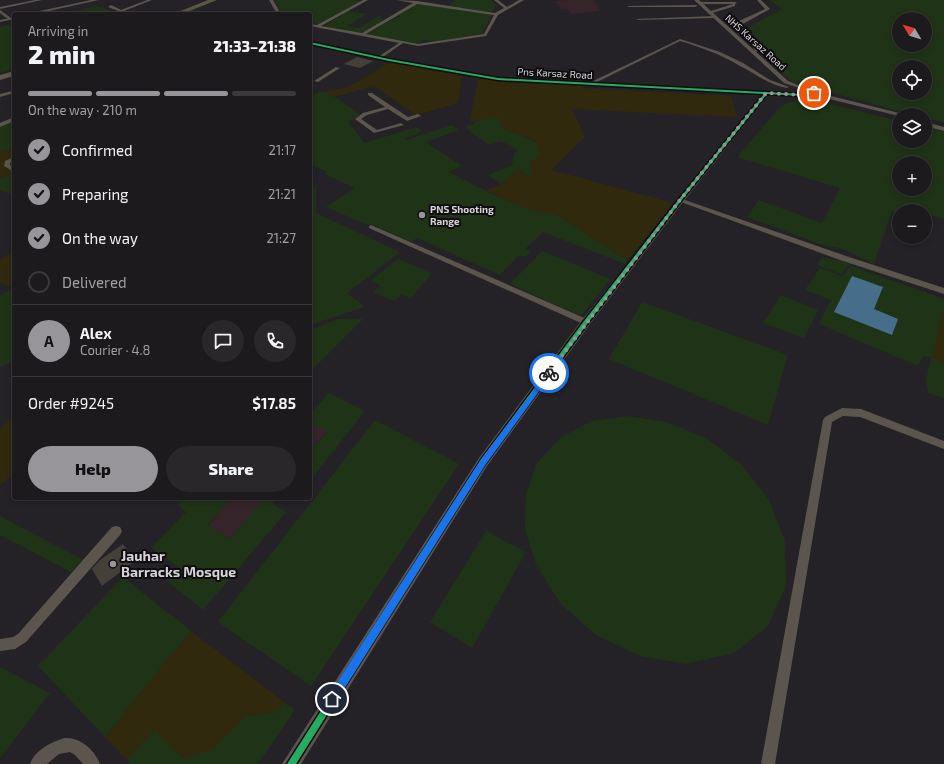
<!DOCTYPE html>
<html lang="en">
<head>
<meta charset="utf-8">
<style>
	body { margin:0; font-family:"Exo 2",sans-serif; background:#29272a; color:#f1f3f6; height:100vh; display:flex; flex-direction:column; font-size:15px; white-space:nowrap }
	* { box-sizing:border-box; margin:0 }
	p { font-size:13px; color:#a0a1a4 }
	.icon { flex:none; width:22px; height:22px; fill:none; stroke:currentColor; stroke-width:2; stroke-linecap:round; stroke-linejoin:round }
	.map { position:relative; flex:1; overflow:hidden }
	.details { position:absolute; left:12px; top:12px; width:300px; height:488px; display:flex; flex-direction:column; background:#1c1a1d; border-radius:4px; box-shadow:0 2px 6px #0003,0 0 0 1px #3a383b }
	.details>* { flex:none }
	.needle { width:26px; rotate:308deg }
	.fabs { position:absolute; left:892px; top:12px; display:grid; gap:8px }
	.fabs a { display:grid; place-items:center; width:40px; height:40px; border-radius:50%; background:#1c1a1d; box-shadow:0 2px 6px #0003,0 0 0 1px #3a383b; font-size:20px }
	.pin { position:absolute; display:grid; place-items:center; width:34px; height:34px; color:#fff; margin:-17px; border:2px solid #fff; border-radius:50%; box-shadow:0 1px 4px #0007 }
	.courier { position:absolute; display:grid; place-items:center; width:40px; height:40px; margin:-20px; border:3px solid #1a73e8; border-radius:50%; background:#fff; color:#222; box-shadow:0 1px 5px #0007 }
	.overview em { font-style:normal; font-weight:800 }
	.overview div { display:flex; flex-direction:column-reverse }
	.overview { display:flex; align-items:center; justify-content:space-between; height:68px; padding:0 16px }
	h1 { font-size:26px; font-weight:800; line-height:30px }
	.bar { display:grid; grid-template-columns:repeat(4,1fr); gap:6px 4px; align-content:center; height:48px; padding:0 16px }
	.bar i { height:5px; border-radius:3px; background:#3a383b }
	.bar .active { background:#98959a }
	.bar p { grid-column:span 4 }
	.line { display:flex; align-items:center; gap:10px; padding:0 16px; border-top:1px solid #3a383b }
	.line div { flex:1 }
	.round { display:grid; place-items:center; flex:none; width:42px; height:42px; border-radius:21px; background:#29272a }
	ol { padding:0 16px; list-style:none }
	li { display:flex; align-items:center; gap:12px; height:44px }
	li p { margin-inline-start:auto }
	li .icon { padding:4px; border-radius:50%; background:#98959a; color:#111; stroke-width:4 }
	li:last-child { color:#a0a1a4 }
	li i { width:22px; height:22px; border:2px solid #3a383b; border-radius:50% }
	.action { display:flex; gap:8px; margin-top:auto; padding:8px 16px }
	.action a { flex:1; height:46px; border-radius:24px; background:#98959a; color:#111; font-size:16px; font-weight:800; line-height:46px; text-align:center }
	.action a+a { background:#29272a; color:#f1f3f6 }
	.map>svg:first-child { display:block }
	.education { fill:#35252a }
	.green { fill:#1f3317; fill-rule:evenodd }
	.sand { fill:#31290d }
	.water { fill:#466e8a }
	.building { fill:#453f3a }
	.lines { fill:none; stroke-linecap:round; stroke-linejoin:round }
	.minor { fill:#5b554d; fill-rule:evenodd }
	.tertiary { fill:#5b554d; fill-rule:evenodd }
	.primary { fill:#5d5545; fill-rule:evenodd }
	.cycleway-casing { stroke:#0e0c0f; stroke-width:3 }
	.cycleway { fill:#26ab63; fill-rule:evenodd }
	.route { fill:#1a73e8 }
	.done { stroke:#98959a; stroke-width:4; stroke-dasharray:0 7.2 }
	.poi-dot { fill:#98959a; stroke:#0e0c0f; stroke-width:1.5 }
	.labels { text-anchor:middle; stroke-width:4; stroke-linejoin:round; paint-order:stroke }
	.far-street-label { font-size:10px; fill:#d6d3d8; stroke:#0e0c0f }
	.far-poi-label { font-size:10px; font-weight:bold; fill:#d6d3d8; stroke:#0e0c0f; text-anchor:start }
	.near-poi-label { font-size:14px; font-weight:bold; fill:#d6d3d8; stroke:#0e0c0f; text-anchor:start }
</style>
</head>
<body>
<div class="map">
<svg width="944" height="764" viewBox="0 0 944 764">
	<rect width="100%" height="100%" fill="#252227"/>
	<g class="education">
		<polygon points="567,0 594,0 600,11 572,14 567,9 561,9 554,1"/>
		<polygon points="310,422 327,431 310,451"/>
		<polygon points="231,498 277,498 272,504 264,499 230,539 208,526"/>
	</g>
	<g class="green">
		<polygon points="275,0 354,0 361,1 319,24 310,23 310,14 282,14"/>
		<polygon points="455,0 491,0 496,5 492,12 447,6"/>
		<path d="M769,0H944V122L925,118V115H914L792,82L778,70L749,28L754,24L782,9ZM899,19H925V45H899ZM899,67H925V93H899Z"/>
		<polygon points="416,4 491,14 492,15 481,34 429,43 431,41 424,40 416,44 366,35 389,21 402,16 398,15"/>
		<polygon points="98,6 119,14 61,14"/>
		<polygon points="348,11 367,14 347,26 359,28 379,16 384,20 368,30 360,33 325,26"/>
		<polygon points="14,24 14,68 0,73 0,27"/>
		<polygon points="550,72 582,72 583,82 550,81"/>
		<path d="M321,91L332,95L360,114L357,118L348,121L364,143L417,127L421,131L417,134L405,138L407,140L451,125L459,130L426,142L462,166L449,172C471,183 531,216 554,213L628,260L625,264L543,232L525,249L531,252L525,257L519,255L500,275L417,238L411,242L371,224L367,225L326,207L355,188L324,174L327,172L310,164V98Z"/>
		<path d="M798,100L827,103L899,121V141H925V127L944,132V219L925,213V211H899V213L892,211L874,264C858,258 847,246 828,247L747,217L759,200L822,223L840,188L737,157L782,105ZM899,163H925V189H899Z"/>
		<polygon points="491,116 500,119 503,128 536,142 541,155 533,174 527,175 518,169 501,184 488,175 512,165 514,153 518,150 501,141 489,145 473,134 465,126 473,125 475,122"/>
		<polygon points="14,121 14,148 0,151 0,127"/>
		<polygon points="11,173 14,174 14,195 0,190 0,179"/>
		<polygon points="310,185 317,188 316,213 400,252 347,293 365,307 310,325"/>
		<polygon points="542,251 610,279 581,316 510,284"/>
		<path d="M822,257C830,260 840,260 850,264L841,274L817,265Z"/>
		<polygon points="398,259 432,273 411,298 401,294 394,301 373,292 380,285 370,281"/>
		<polygon points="851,266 944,299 944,309 932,357 944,363 944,398 928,393 926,380 931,357 923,356 918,366 819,324 831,300 805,290 820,268 843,276"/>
		<polygon points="14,288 14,361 0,367 0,296"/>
		<polygon points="781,295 818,310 804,338 763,323"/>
		<polygon points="642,302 788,355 768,425 609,359"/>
		<polygon points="338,319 363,319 310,372 310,330"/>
		<polygon points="329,393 365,411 310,481 310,451 327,432 310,422 310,414"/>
		<polygon points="628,416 667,422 706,438 741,464 769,500 785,541 786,585 769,625 734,653 686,664 640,656 596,635 561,604 537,567 525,529 526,493 537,463 561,437 592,421"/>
		<polygon points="375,420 459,464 311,686 218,622"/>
		<polygon points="185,498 231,498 208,525 230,539 264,498 286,512 203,610 167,581 179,567 151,548 186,512 177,505"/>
		<polygon points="0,516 83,560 71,572 0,535"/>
		<polygon points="486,531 526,552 472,648 430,622"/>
		<polygon points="123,577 191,631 105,737 38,666"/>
		<polygon points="0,667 50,693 0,758"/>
		<polygon points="284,702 295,710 258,764 131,764 126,759 155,729 212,749 246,716 276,712"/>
	</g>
	<g class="sand">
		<path d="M390,62L462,76L458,103L416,115L374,86L334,97L321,91C345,93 369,75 390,62Z"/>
		<path d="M478,79L581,85L582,88L731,96L737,117L572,109L585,137L551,170L673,203L628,260L554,213C534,216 504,198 486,190L501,184L518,169L527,175L533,174L529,163L540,155L536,141L503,128L500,119C487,115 482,122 470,121Z"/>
		<polygon points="14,148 14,172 0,178 0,151"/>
		<polygon points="14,251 14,288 0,282 0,260"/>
		<polygon points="944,309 944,363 932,357"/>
		<polygon points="14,416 14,474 0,485 0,429"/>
		<polygon points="191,631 284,702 276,712 246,716 212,749 183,759 155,730 126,759 105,737"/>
	</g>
	<polygon class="water" points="852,276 883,287 874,309 898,319 892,335 834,312"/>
	<g class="building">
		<polygon points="357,57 373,61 360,68 344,64"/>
		<polygon points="123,544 135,561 102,586 92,569 100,560"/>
	</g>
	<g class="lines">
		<g class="minor">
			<polygon points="35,0 42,0 0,9 0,7"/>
			<polygon points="147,0 152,0 124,11 127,12 126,14 108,7 111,5 121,10"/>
			<polygon points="269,0 273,0 281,14 277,14"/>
			<path d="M363,0H368L321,26L362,33L413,3L396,0L417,1L495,13L504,8L494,0H498L507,7L519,0H524L498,15L486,36L418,46L403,43L380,59L378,57L399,43L310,26V24L317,25ZM417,4L494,15L484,34L418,44L366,34Z"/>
			<polygon points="699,2 735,2 737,3 735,4 735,6 709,14 708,12 733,4 698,4"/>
			<polygon points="697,5 696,7 627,7 629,6"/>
			<polygon points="0,10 11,18 11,20 9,20 0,13"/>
			<polygon points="715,16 714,18 638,20 636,19"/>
			<path d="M680,39L720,52L743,63L770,80L789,87L787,88C769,85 756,74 740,66C722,55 701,47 680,41L591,85L587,84Z"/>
			<polygon points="336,67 340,68 318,82 314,81"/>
			<polygon points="12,91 14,91 14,93 0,97 0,94"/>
			<polygon points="368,93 372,93 408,117 418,114 421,116 407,121 388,109 367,115 361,119 377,130 401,123 404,125 374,133 355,119 363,113 385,107 368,95"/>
			<polygon points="14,117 14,121 0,127 0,123"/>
			<polygon points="14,157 14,161 10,163 10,165 14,168 14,172 4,166 5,161"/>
			<polygon points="678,199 682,199 846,256 944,288 944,294 840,260 678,201"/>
			<polygon points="371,225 589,320 590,322 586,325 583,324 369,228 369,226"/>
			<polygon points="842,408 861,409 944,441 944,449 860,417 843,416 832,422 775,764 761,764 823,420 825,417"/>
			<polygon points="116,526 120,527 122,531 120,535 26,642 15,649 0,651 0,639 13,637 18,634 112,527"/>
			<path d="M65,738C80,737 95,750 100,764H83L75,755L70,752L59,754L47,764H30C35,750 51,742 65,738Z"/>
		</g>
		<g class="tertiary">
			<polygon points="91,0 99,0 35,14 26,14"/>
			<polygon points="694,0 699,0 788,81 811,90 811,92 784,83"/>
			<polygon points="757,0 761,0 770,9 741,25 759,50 756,52 737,25 739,21 765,9"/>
			<polygon points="14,17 14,19 0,22 0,20"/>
			<polygon points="310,41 389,58 498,77 802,93 805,95 802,97 768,95 683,202 590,324 487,466 301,764 282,764 479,458 582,320 762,95 498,81 389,62 310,45"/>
			<polygon points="815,92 903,114 904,115 899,116 813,95 813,93"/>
			<polygon points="925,122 944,127 944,131 925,126"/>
		</g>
		<g class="primary">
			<polygon points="208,0 217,0 182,14 173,14"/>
			<polygon points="14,71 14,76 0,80 0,75"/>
		</g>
		<defs>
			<polygon id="cycleway" points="310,42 389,59 498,78 766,92 802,94 803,95 802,96 767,94 681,201 588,323 485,464 296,764 287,764 481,460 584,321 679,199 764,94 498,80 389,61 310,44"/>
		</defs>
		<use href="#cycleway" class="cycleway-casing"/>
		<use href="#cycleway" class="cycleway"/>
	</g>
	<polygon class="route" points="549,370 552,373 551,375 486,464 336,702 332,703 329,702 327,699 329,695 481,459"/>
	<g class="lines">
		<polyline class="done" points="549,373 680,200 766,93 802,95 801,92 814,93"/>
	</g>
	<g class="poi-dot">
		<circle cx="422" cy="215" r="4"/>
		<circle cx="113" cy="564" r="4"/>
	</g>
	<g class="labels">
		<g class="far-street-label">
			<text transform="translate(756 42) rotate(42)" y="4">NHS Karsaz Road</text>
			<text transform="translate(555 73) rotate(3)" y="4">Pns Karsaz Road</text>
		</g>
		<g class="far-poi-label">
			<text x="430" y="213">PNS Shooting<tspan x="430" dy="12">Range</tspan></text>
		</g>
		<g class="near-poi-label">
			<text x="121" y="561">Jauhar<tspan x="121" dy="16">Barracks Mosque</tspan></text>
		</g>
	</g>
</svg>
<div class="fabs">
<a><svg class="needle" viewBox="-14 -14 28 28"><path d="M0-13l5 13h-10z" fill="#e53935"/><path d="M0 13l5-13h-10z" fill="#a0a1a4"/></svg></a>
<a><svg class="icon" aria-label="locate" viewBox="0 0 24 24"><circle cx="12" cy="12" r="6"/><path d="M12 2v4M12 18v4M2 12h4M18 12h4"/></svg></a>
<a><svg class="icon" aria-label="layers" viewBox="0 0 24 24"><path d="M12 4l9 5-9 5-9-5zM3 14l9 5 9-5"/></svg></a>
<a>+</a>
<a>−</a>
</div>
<div class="pin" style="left:814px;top:93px;background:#ea580c"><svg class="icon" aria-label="bag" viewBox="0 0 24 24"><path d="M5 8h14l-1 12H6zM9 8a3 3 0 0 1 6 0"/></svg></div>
<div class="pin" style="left:332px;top:699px;background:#1f2937"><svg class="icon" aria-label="home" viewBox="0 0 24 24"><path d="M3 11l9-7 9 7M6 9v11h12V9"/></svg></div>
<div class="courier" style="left:549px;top:373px"><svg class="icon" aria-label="bike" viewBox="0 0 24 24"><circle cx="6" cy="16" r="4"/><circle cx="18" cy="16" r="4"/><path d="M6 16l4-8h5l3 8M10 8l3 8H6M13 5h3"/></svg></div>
<section class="details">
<div class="overview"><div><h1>2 min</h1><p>Arriving in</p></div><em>21:33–21:38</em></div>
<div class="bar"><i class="active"></i><i class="active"></i><i class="active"></i><i></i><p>On the way · 210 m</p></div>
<ol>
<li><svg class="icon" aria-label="check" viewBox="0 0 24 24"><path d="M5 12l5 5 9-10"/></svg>Confirmed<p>21:17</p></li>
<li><svg class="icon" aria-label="check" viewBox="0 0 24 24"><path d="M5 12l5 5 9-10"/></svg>Preparing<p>21:21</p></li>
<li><svg class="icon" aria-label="check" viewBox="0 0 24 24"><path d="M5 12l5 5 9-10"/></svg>On the way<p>21:27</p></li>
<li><i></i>Delivered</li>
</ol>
<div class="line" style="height:72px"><b class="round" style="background:#98959a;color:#111">A</b><div><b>Alex</b><p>Courier · 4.8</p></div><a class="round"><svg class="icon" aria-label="chat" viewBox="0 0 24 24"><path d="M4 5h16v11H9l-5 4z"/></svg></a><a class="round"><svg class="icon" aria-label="phone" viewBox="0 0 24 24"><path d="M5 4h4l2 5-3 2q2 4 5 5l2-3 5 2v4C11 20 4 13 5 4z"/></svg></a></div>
<div class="line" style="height:52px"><div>Order #9245</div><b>$17.85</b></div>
<div class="action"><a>Help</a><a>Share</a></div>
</section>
</div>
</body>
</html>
